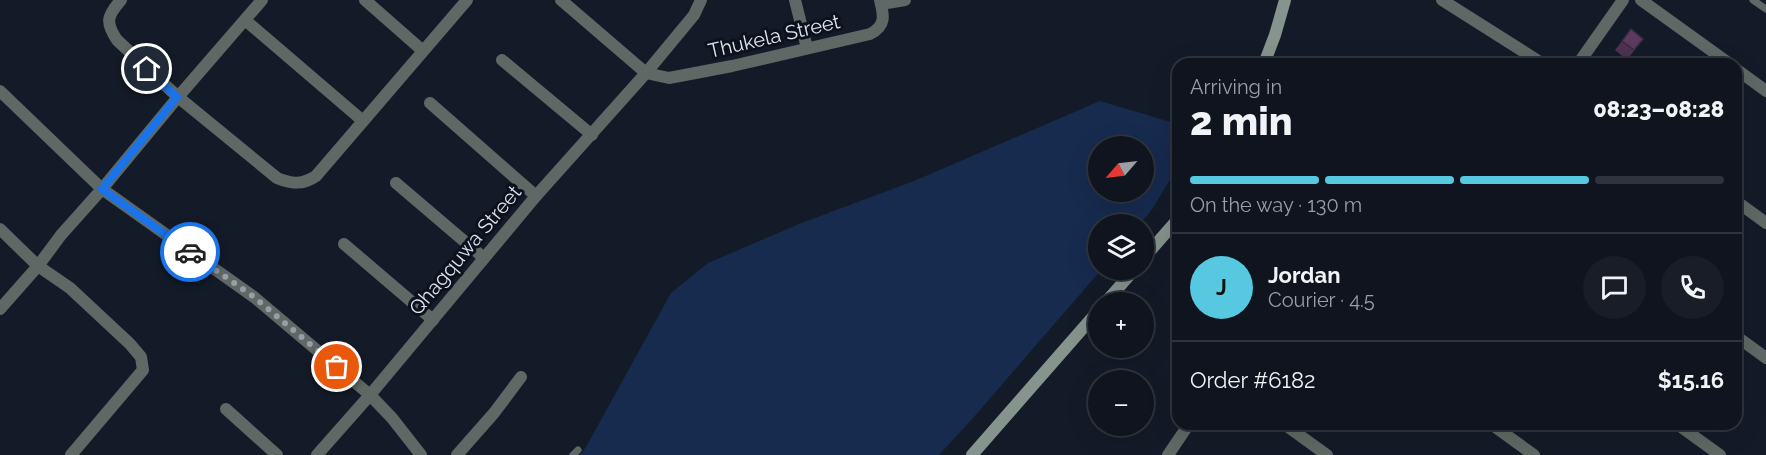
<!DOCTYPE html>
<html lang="en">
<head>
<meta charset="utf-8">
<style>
	body { margin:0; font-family:Raleway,sans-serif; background:#181d27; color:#f1f3f6; height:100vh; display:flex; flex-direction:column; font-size:22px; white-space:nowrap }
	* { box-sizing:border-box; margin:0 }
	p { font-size:20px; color:#9b9ea4 }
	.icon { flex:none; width:33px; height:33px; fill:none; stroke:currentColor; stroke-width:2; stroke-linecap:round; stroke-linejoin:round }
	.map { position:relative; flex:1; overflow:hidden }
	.details { position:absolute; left:1172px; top:58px; width:570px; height:372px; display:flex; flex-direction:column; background:#0f141e; border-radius:18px; box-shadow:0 6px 24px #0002,0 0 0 2px #2f333c }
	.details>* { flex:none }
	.needle { width:39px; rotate:242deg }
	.tools { position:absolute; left:1088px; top:136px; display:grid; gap:12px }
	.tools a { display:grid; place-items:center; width:66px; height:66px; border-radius:50%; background:#0f141e; box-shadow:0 6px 24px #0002,0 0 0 2px #2f333c; font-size:30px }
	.pin { position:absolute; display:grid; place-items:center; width:51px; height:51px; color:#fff; margin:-26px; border:3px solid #fff; border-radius:50%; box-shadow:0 2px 6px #0007 }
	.courier { position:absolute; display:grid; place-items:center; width:60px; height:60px; margin:-30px; border:4px solid #1a73e8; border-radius:50%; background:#fff; color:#222; box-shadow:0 2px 8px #0007 }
	.summary em { font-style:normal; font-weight:800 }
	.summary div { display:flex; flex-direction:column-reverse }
	.summary { display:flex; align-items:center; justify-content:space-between; height:102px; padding:0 18px }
	h1 { font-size:39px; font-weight:800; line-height:45px }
	.bar { display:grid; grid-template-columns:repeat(4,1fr); gap:9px 6px; align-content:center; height:72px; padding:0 18px }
	.bar i { height:8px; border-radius:4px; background:#2f333c }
	.bar .current { background:#56c9e1 }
	.bar p { grid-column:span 4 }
	.line { display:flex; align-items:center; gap:15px; padding:0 18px; border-top:2px solid #2f333c }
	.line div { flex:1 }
	.round { display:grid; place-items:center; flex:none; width:63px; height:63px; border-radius:32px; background:#181d27 }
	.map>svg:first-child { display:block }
	.green { fill:#172b4f; fill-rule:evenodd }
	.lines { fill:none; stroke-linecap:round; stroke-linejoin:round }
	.lane { stroke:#5f6864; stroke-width:7 }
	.street { stroke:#5f6864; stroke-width:12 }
	.secondary { stroke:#86948e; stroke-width:12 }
	.wall { fill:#4d3252 }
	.building { fill:#5a3a5f; stroke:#3f2942; stroke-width:1.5 }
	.done { stroke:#979ea8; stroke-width:6; stroke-dasharray:0 10.8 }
	.route { stroke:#1a73e8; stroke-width:8 }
	.labels { text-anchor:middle; stroke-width:6; stroke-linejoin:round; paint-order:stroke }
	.street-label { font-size:20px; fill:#dee4ed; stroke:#0b121e }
</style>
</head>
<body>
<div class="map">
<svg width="1766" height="455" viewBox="0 0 1766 455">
	<rect width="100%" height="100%" fill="#141b28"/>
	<path class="green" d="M1100,101L1177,124V168L1151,211L1139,225H1098V270H1101L973,418L939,455H580L586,447L671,293L708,263L799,224L914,181ZM1098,147H1143V192H1098Z"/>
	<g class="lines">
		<g class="lane">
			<polyline points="1753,0 1766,9"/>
			<polyline points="573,455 578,450"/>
		</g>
		<g class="street">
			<path d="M121,0C107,16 105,22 117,40L178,97L277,178C291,184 303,185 316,176L467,0"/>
			<polyline points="365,0 423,51"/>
			<path d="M561,0L646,73L669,78L732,66L870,34C886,26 884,16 880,0"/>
			<polyline points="795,0 807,48"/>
			<polyline points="1442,0 1543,64"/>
			<polyline points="1641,0 1730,64"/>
			<polyline points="881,4 905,0"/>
			<polyline points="245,20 363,121"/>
			<polyline points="502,60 592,135"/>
			<polyline points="1578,64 1623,0"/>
			<polyline points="1736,69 1766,91"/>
			<polyline points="0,91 102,189 254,297 370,395 392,418 421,455"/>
			<polyline points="430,103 536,196"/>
			<polyline points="396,183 484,258"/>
			<polyline points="1736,201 1766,223"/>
			<polyline points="0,229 38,266 70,288 130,344 141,357 143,370 71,455"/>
			<polyline points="344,244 433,320"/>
			<polyline points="0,309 38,266 61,235 102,189 178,97 262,0"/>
			<polyline points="1736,336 1766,358"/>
			<polyline points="226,409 277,455"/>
			<polyline points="1284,424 1327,455"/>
			<polyline points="1491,424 1534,455"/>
			<polyline points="1677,424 1720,455"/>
			<polyline points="317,455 370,395 536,196 646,73 694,15 701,0"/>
			<polyline points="457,455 494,413 521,377"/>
			<polyline points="1168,455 1189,424"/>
		</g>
		<g class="secondary">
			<polyline points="1264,64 1275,35 1285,0"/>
			<polyline points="1143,259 1178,219"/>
			<polyline points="1105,303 1134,270"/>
			<polyline points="972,455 1098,311"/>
		</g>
	</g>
	<polygon class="wall" points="1643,39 1627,60 1615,50 1622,41"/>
	<polygon class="building" points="1631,29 1643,39 1634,50 1622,41"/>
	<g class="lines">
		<polyline class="done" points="190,252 254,297 337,367"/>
		<polyline class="route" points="147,69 177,97 102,189 190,252"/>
	</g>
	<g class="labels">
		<g class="street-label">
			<text transform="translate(774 36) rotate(-13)" y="7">Thukela Street</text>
			<text transform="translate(465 250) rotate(-50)" y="7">Qhagquwa Street</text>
		</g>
	</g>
</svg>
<div class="tools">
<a><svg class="needle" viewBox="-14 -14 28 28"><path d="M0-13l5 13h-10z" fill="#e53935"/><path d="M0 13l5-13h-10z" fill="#9b9ea4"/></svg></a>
<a><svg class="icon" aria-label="layers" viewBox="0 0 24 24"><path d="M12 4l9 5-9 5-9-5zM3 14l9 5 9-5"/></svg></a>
<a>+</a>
<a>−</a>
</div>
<div class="pin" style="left:337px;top:367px;background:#ea580c"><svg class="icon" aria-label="bag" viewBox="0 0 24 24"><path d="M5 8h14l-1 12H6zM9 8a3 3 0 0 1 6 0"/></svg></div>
<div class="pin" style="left:147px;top:69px;background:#1f2937"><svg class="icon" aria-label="home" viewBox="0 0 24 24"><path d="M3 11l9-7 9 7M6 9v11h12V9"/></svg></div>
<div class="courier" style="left:190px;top:252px"><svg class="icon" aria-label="car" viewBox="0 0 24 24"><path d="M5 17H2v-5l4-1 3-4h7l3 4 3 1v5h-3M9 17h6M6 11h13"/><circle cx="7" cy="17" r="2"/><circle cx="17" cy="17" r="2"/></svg></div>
<section class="details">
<div class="summary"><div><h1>2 min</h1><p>Arriving in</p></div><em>08:23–08:28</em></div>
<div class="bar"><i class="current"></i><i class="current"></i><i class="current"></i><i></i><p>On the way · 130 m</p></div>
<div class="line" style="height:108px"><b class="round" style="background:#56c9e1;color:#111">J</b><div><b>Jordan</b><p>Courier · 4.5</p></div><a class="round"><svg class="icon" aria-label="chat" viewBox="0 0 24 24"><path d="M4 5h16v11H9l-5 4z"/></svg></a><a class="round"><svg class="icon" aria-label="phone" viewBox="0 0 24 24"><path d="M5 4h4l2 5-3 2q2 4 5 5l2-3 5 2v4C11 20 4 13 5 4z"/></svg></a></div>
<div class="line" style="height:78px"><div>Order #6182</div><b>$15.16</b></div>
</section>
</div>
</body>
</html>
